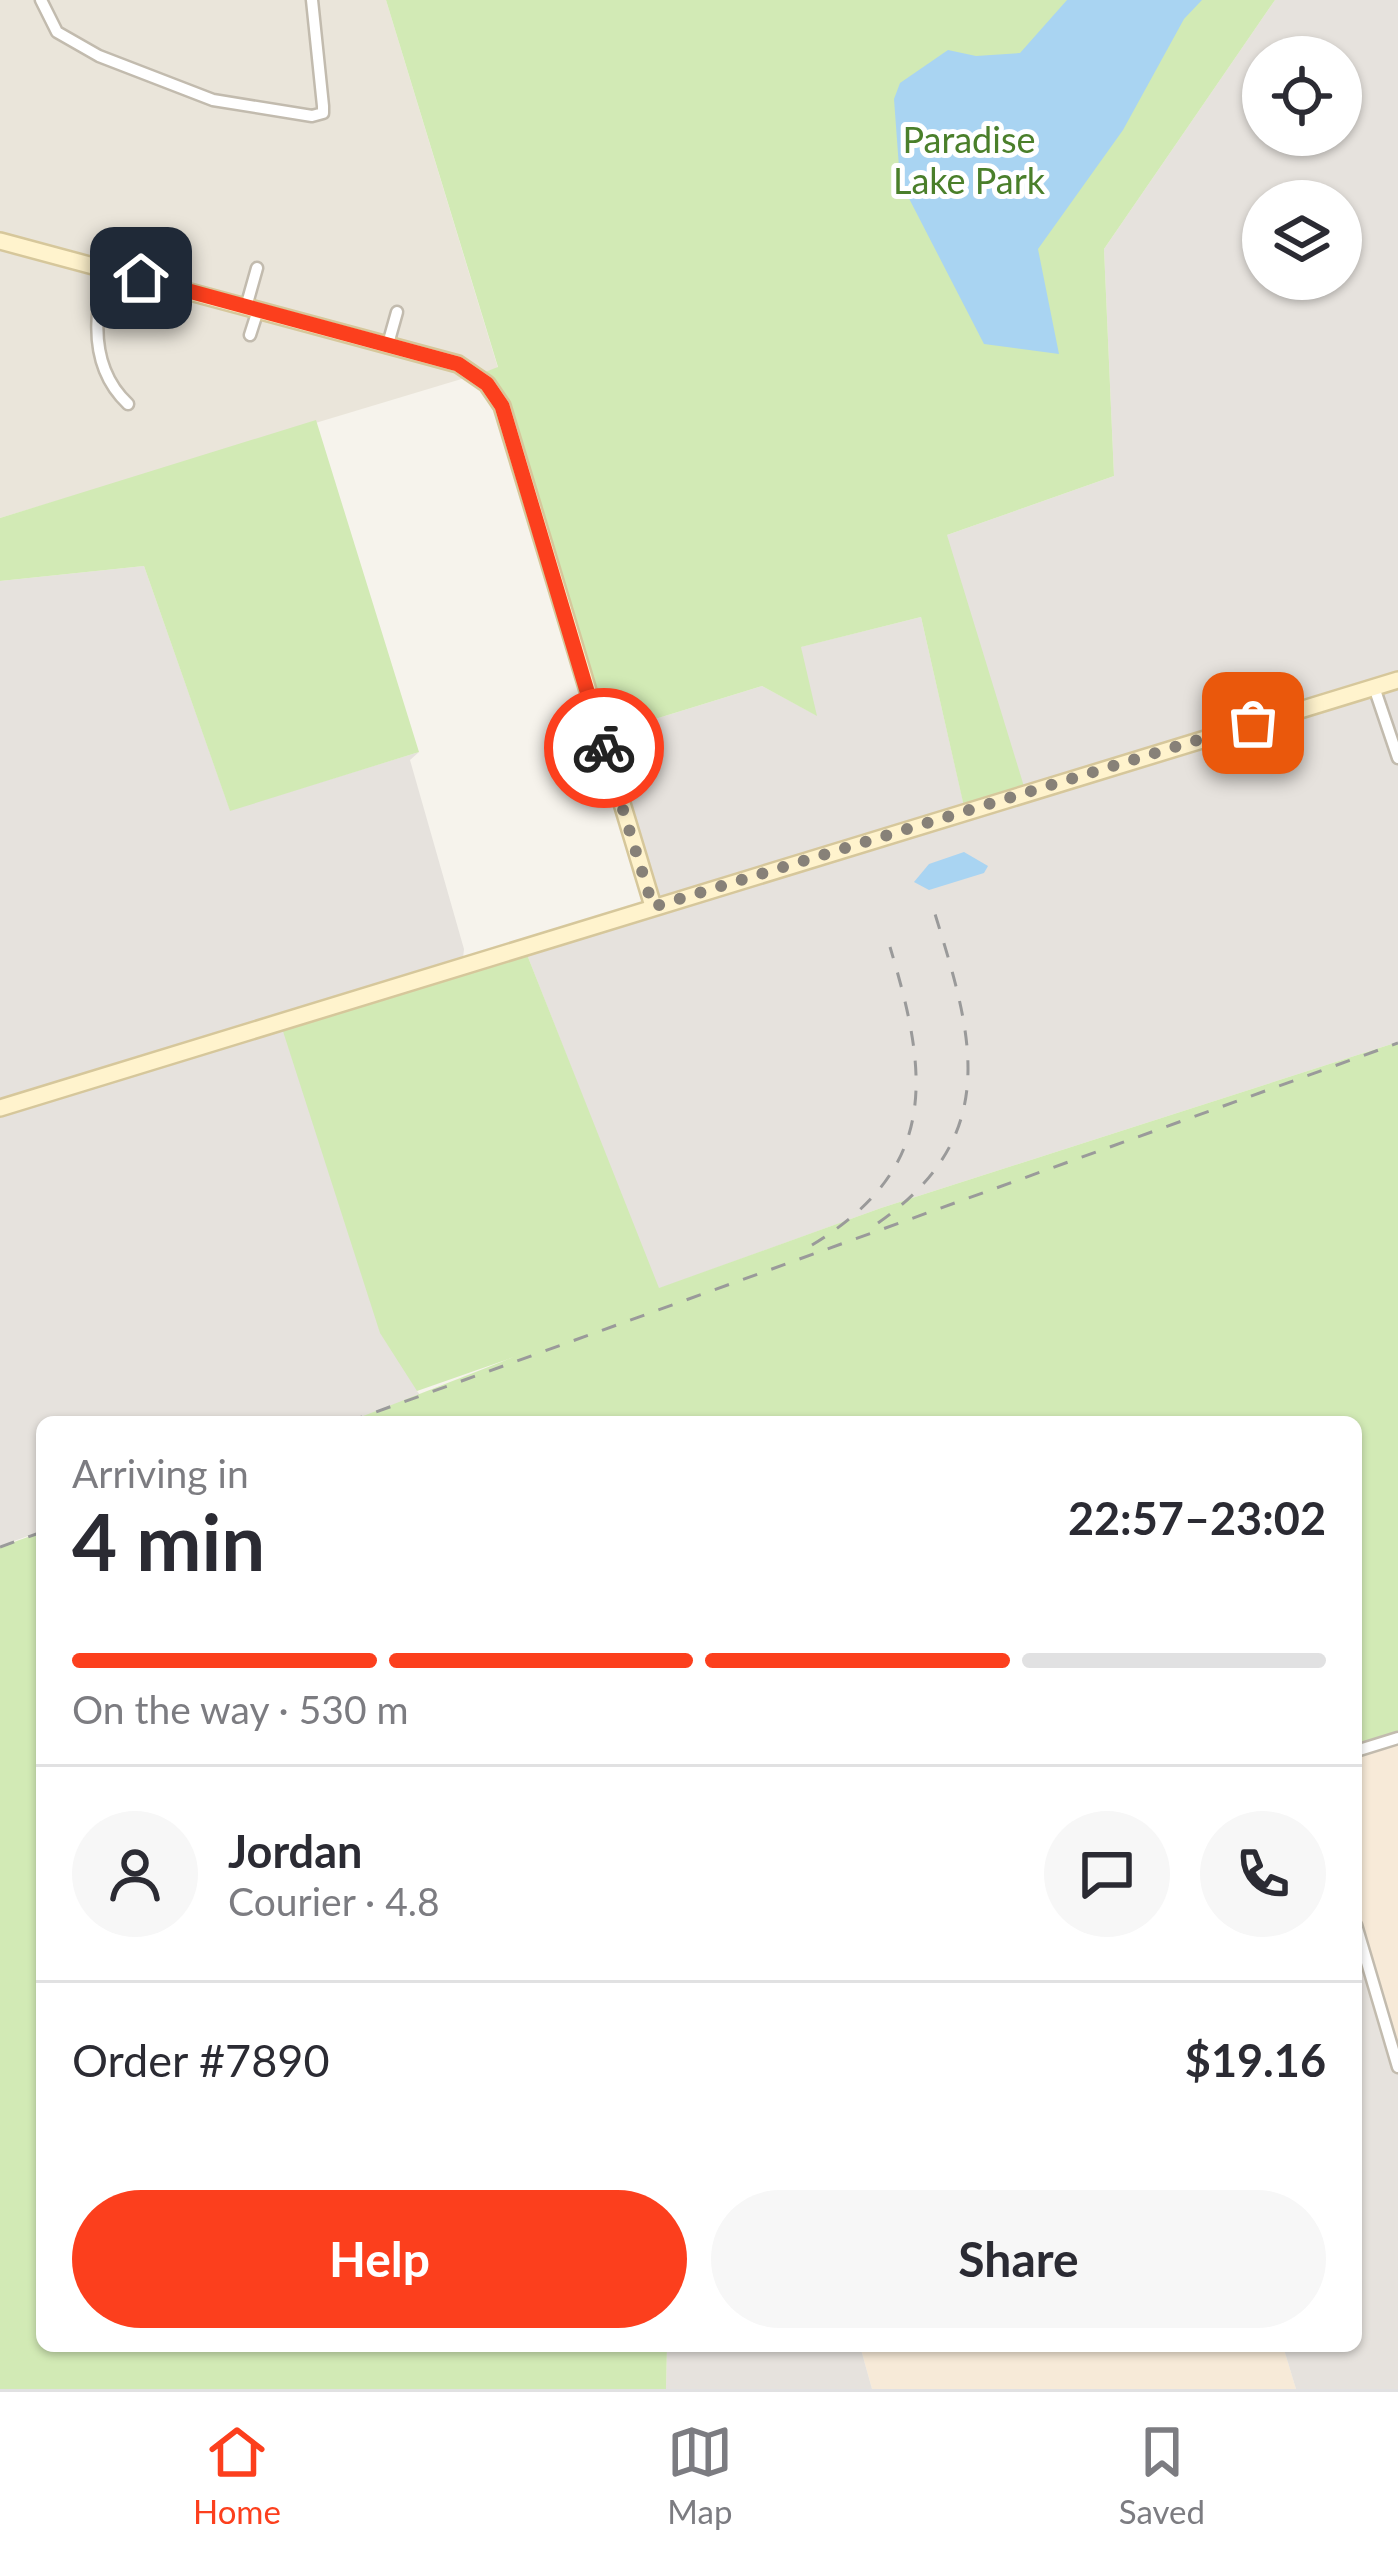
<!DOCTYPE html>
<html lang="en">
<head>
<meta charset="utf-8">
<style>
	body { margin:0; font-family:Lato,sans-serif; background:#f7f7f7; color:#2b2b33; height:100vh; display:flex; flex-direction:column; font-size:45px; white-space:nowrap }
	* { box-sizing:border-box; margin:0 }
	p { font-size:39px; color:#7c7c81 }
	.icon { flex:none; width:66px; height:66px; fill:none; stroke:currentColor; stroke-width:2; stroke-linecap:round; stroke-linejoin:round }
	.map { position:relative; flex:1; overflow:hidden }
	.panel { position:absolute; left:36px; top:1416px; width:1326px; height:936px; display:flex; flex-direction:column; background:#fff; border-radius:18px; box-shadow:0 3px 9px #0004 }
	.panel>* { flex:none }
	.buttons { position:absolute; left:1242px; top:36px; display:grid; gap:24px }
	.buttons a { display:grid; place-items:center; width:120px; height:120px; border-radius:50%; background:#fff; box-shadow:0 3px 9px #0004; font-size:60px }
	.pin { position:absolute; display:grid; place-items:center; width:102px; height:102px; color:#fff; margin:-51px; border-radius:24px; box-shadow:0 6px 18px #0006 }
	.courier { position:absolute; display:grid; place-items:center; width:120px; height:120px; margin:-60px; border:9px solid #fc3f1d; border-radius:50%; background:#fff; color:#222; box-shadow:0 3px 15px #0007 }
	.summary em { font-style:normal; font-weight:700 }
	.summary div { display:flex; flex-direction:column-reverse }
	.summary { display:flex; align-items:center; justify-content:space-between; height:204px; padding:0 36px }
	h1 { font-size:78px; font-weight:700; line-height:90px }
	.bar { display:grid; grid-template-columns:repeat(4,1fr); gap:18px 12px; align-content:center; height:144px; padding:0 36px }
	.bar i { height:15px; border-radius:9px; background:#e1e1e2 }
	.bar .current { background:#fc3f1d }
	.bar p { grid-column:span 4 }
	.line { display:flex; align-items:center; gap:30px; padding:0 36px; border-top:3px solid #e1e1e2 }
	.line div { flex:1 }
	.round { display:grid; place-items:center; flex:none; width:126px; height:126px; border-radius:63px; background:#f7f7f7 }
	.button { display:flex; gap:24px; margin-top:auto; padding:24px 36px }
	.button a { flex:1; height:138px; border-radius:72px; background:#fc3f1d; color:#fff; font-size:48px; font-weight:700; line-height:138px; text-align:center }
	.button a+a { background:#f7f7f7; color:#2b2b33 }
	.dock { display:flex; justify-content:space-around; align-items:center; height:168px; border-top:3px solid #e1e1e2; background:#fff; font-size:33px; color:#7c7c81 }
	.dock a { display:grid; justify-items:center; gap:6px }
	.dock .current { color:#fc3f1d }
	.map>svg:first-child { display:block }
	.residential { fill:#eae5da }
	.commercial { fill:#f7ead8 }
	.industrial { fill:#e6e2dd; fill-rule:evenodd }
	.green { fill:#d2eab5 }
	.water { fill:#a9d4f2 }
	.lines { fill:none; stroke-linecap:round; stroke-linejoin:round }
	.street-casing { stroke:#c2bbae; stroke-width:15 }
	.secondary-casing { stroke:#d6c79b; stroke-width:20 }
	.street { stroke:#fff; stroke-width:10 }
	.secondary { stroke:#fff3cd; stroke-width:15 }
	.rail { stroke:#9a9a9a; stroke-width:3; stroke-dasharray:15 15; stroke-linecap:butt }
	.done { stroke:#878178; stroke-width:12; stroke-dasharray:0 21.6 }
	.route { stroke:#fc3f1d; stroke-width:15 }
	.labels { text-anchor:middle; stroke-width:10; stroke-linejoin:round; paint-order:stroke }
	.park-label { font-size:36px; fill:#4a7f2a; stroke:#fff }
</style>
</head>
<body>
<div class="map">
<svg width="1398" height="2389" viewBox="0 0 1398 2389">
	<rect width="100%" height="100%" fill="#f6f3ec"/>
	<polygon class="residential" points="0,0 386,0 498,368 0,518"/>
	<g class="commercial">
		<polygon points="1398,1738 1398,2067 1356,1925 1356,1751"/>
		<polygon points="860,2346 1283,2346 1296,2389 872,2389"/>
	</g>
	<g class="industrial">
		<path d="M1275,0H1398V1042L881,1208L658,1289L524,947L653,906L600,736L762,686L816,715L800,647L921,617L965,810L947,535L1114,476L1104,249ZM1263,57H1341V135H1263ZM1263,201H1341V279H1263Z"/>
		<polygon points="144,566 230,810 419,752 410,760 464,949 417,1391 421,1396 348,1422 42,1422 42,1531 0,1546 0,581"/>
		<polygon points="1356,1925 1398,2067 1398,2389 1296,2389 1283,2346 1356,2346"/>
		<polygon points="667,2346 860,2346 872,2389 666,2389"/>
	</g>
	<g class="green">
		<polygon points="386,0 1275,0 1104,249 1114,476 947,535 1026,793 965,811 921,617 801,647 817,716 762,686 600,736 502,406 477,375 498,367"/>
		<polygon points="316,420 419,752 230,811 144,566 0,581 0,518"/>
		<polygon points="524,947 659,1288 881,1208 1398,1042 1398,1738 1356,1751 1356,1422 348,1422 514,1357 417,1391 380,1333 280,1022"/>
		<polygon points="42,1532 42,2346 667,2346 666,2389 0,2389 0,1547"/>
	</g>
	<g class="water">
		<polygon points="1067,0 1202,0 1184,19 1123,130 1038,249 1059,354 984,344 900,181 894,99 900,83 948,50 976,56 1020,53"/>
		<polygon points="964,852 988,866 984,873 929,890 914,882 929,864"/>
	</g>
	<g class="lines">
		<defs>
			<g id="street">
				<polyline points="41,0 57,32 99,56 213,100 312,116 323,113 323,106 312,0"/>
				<path d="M114,237C99,292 80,359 128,404"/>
				<polyline points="246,307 257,268"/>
				<polyline points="250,335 258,310"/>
				<polyline points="388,344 397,312"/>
				<polyline points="1374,687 1398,758"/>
				<polyline points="1356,1751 1398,1738"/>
				<polyline points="1356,1925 1398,2067"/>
			</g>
			<g id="secondary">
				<polyline points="0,241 458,364 487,384 502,406 653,906"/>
				<polyline points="0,1108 1398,680"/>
			</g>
		</defs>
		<use href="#street" class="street-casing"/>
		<use href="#secondary" class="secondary-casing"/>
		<use href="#street" class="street"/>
		<use href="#secondary" class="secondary"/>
		<g class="rail">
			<path d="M878,1223C1008,1132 970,1028 931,901"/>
			<path d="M812,1245C941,1167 928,1073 890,947"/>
			<polyline points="348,1422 1398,1043"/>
			<polyline points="0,1547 42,1532"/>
		</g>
	</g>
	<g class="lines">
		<polyline class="done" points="604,748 653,907 1253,723"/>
		<polyline class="route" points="141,278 458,364 487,384 502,406 604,748"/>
	</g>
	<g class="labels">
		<g class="park-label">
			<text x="969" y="153">Paradise<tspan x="969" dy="41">Lake Park</tspan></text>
		</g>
	</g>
</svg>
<div class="buttons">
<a><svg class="icon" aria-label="locate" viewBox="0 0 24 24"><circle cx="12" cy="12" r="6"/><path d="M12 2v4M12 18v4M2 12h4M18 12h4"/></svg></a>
<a><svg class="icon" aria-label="layers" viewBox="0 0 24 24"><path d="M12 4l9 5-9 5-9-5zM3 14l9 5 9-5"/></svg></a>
</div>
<div class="pin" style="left:1253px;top:723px;background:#ea580c"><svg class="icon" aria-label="bag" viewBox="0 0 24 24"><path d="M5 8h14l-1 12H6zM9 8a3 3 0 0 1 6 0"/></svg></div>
<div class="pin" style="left:141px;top:278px;background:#1f2937"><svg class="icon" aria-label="home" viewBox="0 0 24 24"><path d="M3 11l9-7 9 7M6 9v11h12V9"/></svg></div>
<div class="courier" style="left:604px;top:748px"><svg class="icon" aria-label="bike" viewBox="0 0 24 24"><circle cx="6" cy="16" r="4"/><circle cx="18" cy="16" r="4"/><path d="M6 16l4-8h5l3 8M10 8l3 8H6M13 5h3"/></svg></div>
<section class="panel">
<div class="summary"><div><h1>4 min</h1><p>Arriving in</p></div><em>22:57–23:02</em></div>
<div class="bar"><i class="current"></i><i class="current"></i><i class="current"></i><i></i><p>On the way · 530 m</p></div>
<div class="line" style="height:216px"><a class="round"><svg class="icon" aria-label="person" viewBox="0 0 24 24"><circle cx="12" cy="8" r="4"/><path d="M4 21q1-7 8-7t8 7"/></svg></a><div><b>Jordan</b><p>Courier · 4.8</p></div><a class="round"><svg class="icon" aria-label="chat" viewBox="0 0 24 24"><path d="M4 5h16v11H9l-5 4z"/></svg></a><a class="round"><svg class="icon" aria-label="phone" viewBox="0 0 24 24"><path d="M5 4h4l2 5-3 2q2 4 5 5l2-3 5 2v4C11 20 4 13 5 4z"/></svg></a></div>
<div class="line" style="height:156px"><div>Order #7890</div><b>$19.16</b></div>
<div class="button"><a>Help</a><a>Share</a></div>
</section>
</div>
<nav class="dock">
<a class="current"><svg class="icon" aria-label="home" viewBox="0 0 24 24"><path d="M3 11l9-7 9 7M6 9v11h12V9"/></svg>Home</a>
<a><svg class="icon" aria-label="map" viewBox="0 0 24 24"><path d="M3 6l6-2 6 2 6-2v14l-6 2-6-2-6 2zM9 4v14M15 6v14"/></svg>Map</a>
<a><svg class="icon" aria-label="saved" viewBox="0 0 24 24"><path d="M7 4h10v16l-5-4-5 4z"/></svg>Saved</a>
</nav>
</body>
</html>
